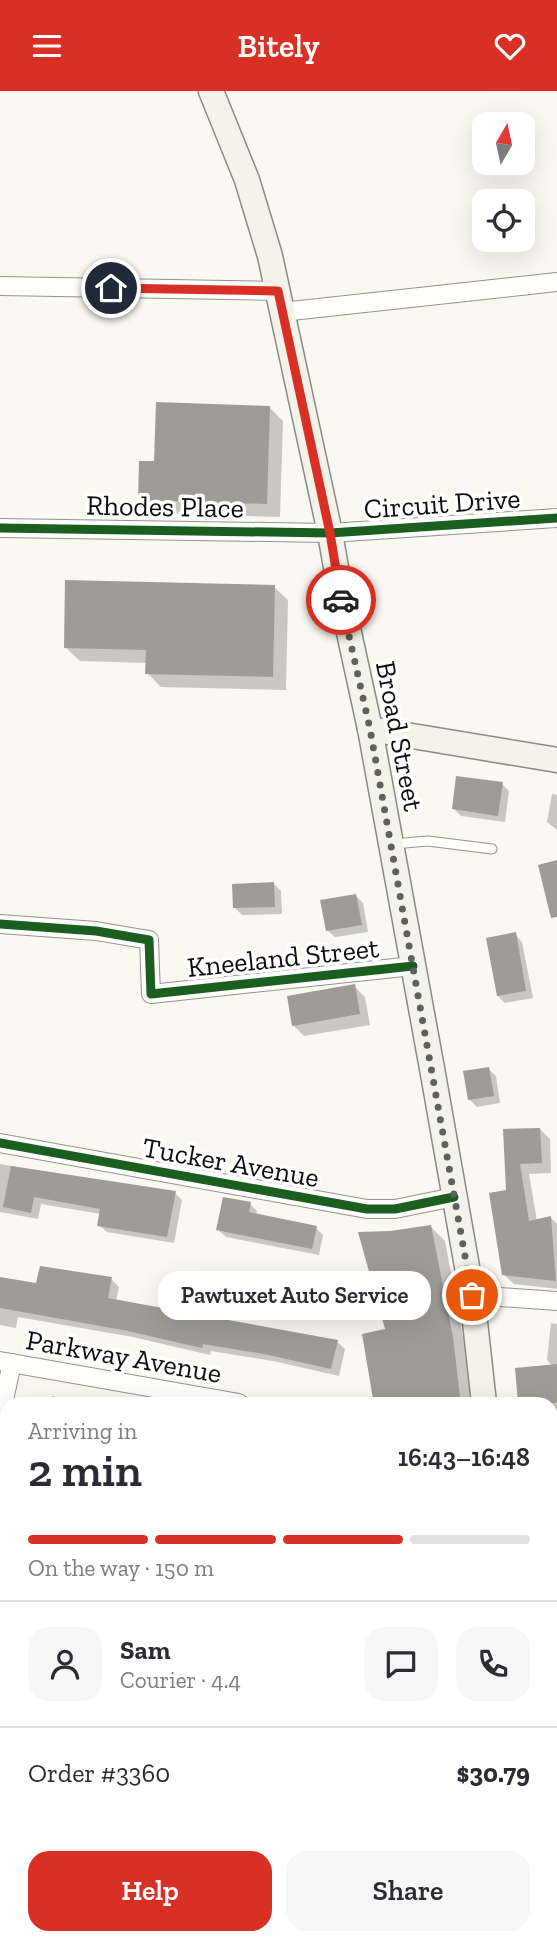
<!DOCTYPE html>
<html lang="en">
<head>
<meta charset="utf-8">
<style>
	body { margin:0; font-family:"Zilla Slab",serif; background:#f7f7f7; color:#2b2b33; height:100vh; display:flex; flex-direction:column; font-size:26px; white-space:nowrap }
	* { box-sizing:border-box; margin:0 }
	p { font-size:23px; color:#7c7c81 }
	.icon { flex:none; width:38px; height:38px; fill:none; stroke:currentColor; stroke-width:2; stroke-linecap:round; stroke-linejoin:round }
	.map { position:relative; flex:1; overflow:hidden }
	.panel { position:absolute; left:0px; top:1306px; width:558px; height:548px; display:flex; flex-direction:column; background:#fff; border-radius:21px 21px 0 0; box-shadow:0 7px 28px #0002 }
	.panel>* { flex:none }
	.needle { width:46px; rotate:9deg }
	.fabs { position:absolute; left:472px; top:21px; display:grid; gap:14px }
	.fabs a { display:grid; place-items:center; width:63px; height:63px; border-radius:14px; background:#fff; box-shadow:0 7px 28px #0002; font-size:35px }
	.pin { position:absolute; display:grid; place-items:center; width:60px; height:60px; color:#fff; margin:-30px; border:4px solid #fff; border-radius:50%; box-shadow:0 2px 7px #0007 }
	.courier { position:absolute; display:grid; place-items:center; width:70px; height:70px; margin:-35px; border:5px solid #d93025; border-radius:50%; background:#fff; color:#222; box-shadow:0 2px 9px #0007 }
	.bubble { position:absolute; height:49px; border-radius:21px; background:#fff; box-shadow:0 7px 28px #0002; font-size:23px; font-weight:600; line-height:49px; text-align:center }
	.headline em { font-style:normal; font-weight:600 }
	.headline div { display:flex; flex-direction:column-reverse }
	.headline { display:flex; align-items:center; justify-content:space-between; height:119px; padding:0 28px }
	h1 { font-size:46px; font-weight:600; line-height:52px }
	.bar { display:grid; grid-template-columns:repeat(4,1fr); gap:10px 7px; align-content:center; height:84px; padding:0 28px }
	.bar i { height:9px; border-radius:5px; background:#e1e1e2 }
	.bar .current { background:#d93025 }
	.bar p { grid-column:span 4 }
	.line { display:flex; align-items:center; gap:18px; padding:0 28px; border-top:2px solid #e1e1e2 }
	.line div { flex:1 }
	.round { display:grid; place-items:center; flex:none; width:74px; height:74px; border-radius:21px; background:#f7f7f7 }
	.cta { display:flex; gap:14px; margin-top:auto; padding:14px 28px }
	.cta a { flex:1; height:80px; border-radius:21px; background:#d93025; color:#fff; font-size:28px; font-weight:600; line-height:80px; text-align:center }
	.cta a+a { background:#f7f7f7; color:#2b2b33 }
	header { display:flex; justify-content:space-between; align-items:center; height:91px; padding:0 28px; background:#d93025; color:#fff; font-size:32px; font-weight:600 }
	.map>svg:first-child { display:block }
	.forest { fill:#d2e6c1 }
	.water { fill:#cae2f2 }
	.shadow { fill:#0003 }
	.building { fill:#9d9c97 }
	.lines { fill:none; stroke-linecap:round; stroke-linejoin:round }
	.lane-casing { stroke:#949390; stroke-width:11 }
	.street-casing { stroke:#949390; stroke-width:20 }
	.secondary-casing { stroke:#8a8a86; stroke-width:27 }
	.lane { stroke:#fefefd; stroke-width:9 }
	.street { stroke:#fefefd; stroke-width:18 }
	.secondary { stroke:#f4f3e9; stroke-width:24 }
	.cycleway-casing { stroke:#fff; stroke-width:13 }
	.cycleway { stroke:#1b5e20; stroke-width:9 }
	.done { stroke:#60605d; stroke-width:7; stroke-dasharray:0 12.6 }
	.route { stroke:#d93025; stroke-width:9 }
	.labels { text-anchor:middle; stroke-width:7; stroke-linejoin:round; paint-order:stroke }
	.street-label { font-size:28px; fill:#0d0d0d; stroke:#fff }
</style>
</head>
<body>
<header><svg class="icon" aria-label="menu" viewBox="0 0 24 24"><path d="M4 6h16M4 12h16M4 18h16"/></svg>Bitely<svg class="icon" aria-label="heart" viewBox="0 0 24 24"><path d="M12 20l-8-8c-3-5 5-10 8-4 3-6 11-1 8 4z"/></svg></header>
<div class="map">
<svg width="557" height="1852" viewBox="0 0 557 1852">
	<rect width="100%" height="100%" fill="#faf9f1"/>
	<polygon class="forest" points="0,1694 7,1697 7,1772 0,1770"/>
	<g class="water">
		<polygon points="551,1710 557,1710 557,1814 551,1813"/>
		<polygon points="0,1770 7,1772 7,1846 289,1846 284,1852 0,1852"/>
	</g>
	<g class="shadow">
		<polygon points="269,316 283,330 280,426 154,422 140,408 156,372"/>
		<polygon points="274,496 288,509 286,599 161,596 147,582 147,572 80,570 66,557"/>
		<polygon points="502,693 509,700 505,731 461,725 454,718"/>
		<polygon points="552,703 557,704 557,739 547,731"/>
		<polygon points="274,793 281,800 282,823 242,824 235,817"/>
		<polygon points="356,805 363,812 368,841 335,846 327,839"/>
		<polygon points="515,843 522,851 533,907 505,912 498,905"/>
		<polygon points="354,895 365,906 370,934 304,945 293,934"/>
		<polygon points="488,978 496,985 500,1012 477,1016 469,1008"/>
		<polygon points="540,1038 550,1048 551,1082 529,1083 537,1130 551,1127 557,1133 557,1198 514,1193 503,1183 508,1101 504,1040"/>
		<polygon points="0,1073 175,1102 182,1109 174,1152 107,1141 99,1134 101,1123 41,1113 38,1128 0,1121"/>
		<polygon points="250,1113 257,1120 256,1124 316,1137 323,1144 319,1164 226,1146 218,1139"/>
		<polygon points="431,1136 445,1150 466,1262 472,1312 380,1312 374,1307 387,1239"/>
		<polygon points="0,1188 38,1194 111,1188 119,1196 116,1210 337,1251 345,1258 339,1285 273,1270 211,1260 210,1264 133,1246 18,1226 16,1237 0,1234"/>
		<polygon points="551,1232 557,1233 557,1355 552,1360 552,1366 557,1365 557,1434 551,1434 551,1312 519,1312 517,1279 553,1276 547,1269"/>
		<polygon points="52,1305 91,1312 50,1312"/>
		<polygon points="551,1523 557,1524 557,1641 551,1646"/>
		<polygon points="551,1652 557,1653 557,1717 551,1716"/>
		<polygon points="551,1823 557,1825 557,1852 530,1852 528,1846 551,1846"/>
		<polygon points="367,1846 408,1846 417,1852 364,1852"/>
	</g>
	<g class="building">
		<polygon points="156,311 270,315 267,413 138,409 139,370 154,370"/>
		<polygon points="65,489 275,494 273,586 145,583 146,559 64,557"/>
		<polygon points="456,685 503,691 498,725 452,718"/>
		<polygon points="557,769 557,826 551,827 538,774"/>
		<polygon points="274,791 275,816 233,817 232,793"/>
		<polygon points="356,803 362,834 326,840 320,809"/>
		<polygon points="516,841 526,900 497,905 486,847"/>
		<polygon points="355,893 360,923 292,935 287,905"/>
		<polygon points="489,976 494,1005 468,1009 463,980"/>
		<polygon points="540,1037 542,1072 520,1073 529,1130 551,1125 556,1190 502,1184 489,1102 506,1099 503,1038"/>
		<polygon points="11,1075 176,1100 167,1146 97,1135 100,1118 34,1106 31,1122 3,1116"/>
		<polygon points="223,1106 251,1111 249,1121 317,1135 312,1158 216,1139"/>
		<polygon points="431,1134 453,1246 460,1306 373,1308 362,1243 385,1238 358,1141 390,1140"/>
		<polygon points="40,1175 112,1186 108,1207 338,1249 331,1278 264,1263 203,1253 202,1257 123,1239 0,1217 0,1186 36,1192"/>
		<polygon points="557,1273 557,1312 518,1312 515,1277"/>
	</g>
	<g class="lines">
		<defs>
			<polyline id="lane" points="393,753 428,750 492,758"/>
			<g id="street">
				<polyline points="0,195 277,200"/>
				<polyline points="282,221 557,191"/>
				<polyline points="0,437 330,442 557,427"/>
				<polyline points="0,833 96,840 149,849 151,903 413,875"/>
				<polyline points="0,1052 367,1118 395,1118 454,1106"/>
				<polyline points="472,1204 557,1210"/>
				<polyline points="0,1270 239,1312"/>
				<polyline points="0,1327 12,1272"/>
				<polyline points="551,1353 557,1353"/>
				<polyline points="551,1507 557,1508"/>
				<polyline points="0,1569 7,1570"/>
				<polyline points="551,1640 557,1640"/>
			</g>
			<g id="secondary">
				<polyline points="211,0 247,89 270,165 330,442 341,505 370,638 433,983 472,1204 484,1312"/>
				<polyline points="370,638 557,669"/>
				<polyline points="478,1852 480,1846"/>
			</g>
		</defs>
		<use href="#lane" class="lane-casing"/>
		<use href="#street" class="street-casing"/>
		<use href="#secondary" class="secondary-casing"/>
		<use href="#lane" class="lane"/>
		<use href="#street" class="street"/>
		<use href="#secondary" class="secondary"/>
		<defs>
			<g id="cycleway">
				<polyline points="0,437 330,442 557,427"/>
				<polyline points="0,833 96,840 149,849 151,903 413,875"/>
				<polyline points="0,1052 367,1118 395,1118 454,1106"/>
			</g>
		</defs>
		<use href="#cycleway" class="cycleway-casing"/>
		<use href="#cycleway" class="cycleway"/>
	</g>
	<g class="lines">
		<polyline class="done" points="341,509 370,638 472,1204"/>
		<polyline class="route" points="111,197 278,200 330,442 341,509"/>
	</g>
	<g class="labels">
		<g class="street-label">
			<text transform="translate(442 412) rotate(-4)" y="10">Circuit Drive</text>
			<text transform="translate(165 415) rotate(1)" y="10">Rhodes Place</text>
			<text transform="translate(400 645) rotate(79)" y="10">Broad Street</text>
			<text transform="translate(283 866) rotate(-6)" y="10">Kneeland Street</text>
			<text transform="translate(231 1071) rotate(10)" y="10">Tucker Avenue</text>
			<text transform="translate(124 1265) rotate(10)" y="10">Parkway Avenue</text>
		</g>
	</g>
</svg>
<div class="fabs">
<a><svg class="needle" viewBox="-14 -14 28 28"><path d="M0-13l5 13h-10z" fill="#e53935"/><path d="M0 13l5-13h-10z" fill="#7c7c81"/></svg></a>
<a><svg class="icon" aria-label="locate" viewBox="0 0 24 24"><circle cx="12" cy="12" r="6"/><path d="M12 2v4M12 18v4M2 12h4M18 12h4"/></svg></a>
</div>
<div class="pin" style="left:472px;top:1204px;background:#ea580c"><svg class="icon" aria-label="bag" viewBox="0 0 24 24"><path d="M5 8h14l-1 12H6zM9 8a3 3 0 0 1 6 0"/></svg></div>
<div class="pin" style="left:111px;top:197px;background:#1f2937"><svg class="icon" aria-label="home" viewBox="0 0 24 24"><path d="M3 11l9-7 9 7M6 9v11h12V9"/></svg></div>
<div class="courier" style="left:341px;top:509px"><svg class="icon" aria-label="car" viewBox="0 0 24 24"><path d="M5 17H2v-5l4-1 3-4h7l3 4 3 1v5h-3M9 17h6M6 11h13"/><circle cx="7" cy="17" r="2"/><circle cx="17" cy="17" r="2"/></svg></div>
<div class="bubble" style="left:158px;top:1180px;width:273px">Pawtuxet Auto Service</div>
<section class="panel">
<div class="headline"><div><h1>2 min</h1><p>Arriving in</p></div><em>16:43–16:48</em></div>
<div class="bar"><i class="current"></i><i class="current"></i><i class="current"></i><i></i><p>On the way · 150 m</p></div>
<div class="line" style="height:126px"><a class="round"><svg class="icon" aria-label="person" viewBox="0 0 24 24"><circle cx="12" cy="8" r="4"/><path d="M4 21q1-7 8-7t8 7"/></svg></a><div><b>Sam</b><p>Courier · 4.4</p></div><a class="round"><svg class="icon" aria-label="chat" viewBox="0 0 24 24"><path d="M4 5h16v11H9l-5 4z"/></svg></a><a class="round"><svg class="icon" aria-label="phone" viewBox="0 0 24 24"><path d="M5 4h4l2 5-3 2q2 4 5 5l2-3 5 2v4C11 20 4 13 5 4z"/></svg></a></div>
<div class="line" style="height:91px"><div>Order #3360</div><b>$30.79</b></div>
<div class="cta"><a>Help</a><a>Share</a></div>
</section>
</div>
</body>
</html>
